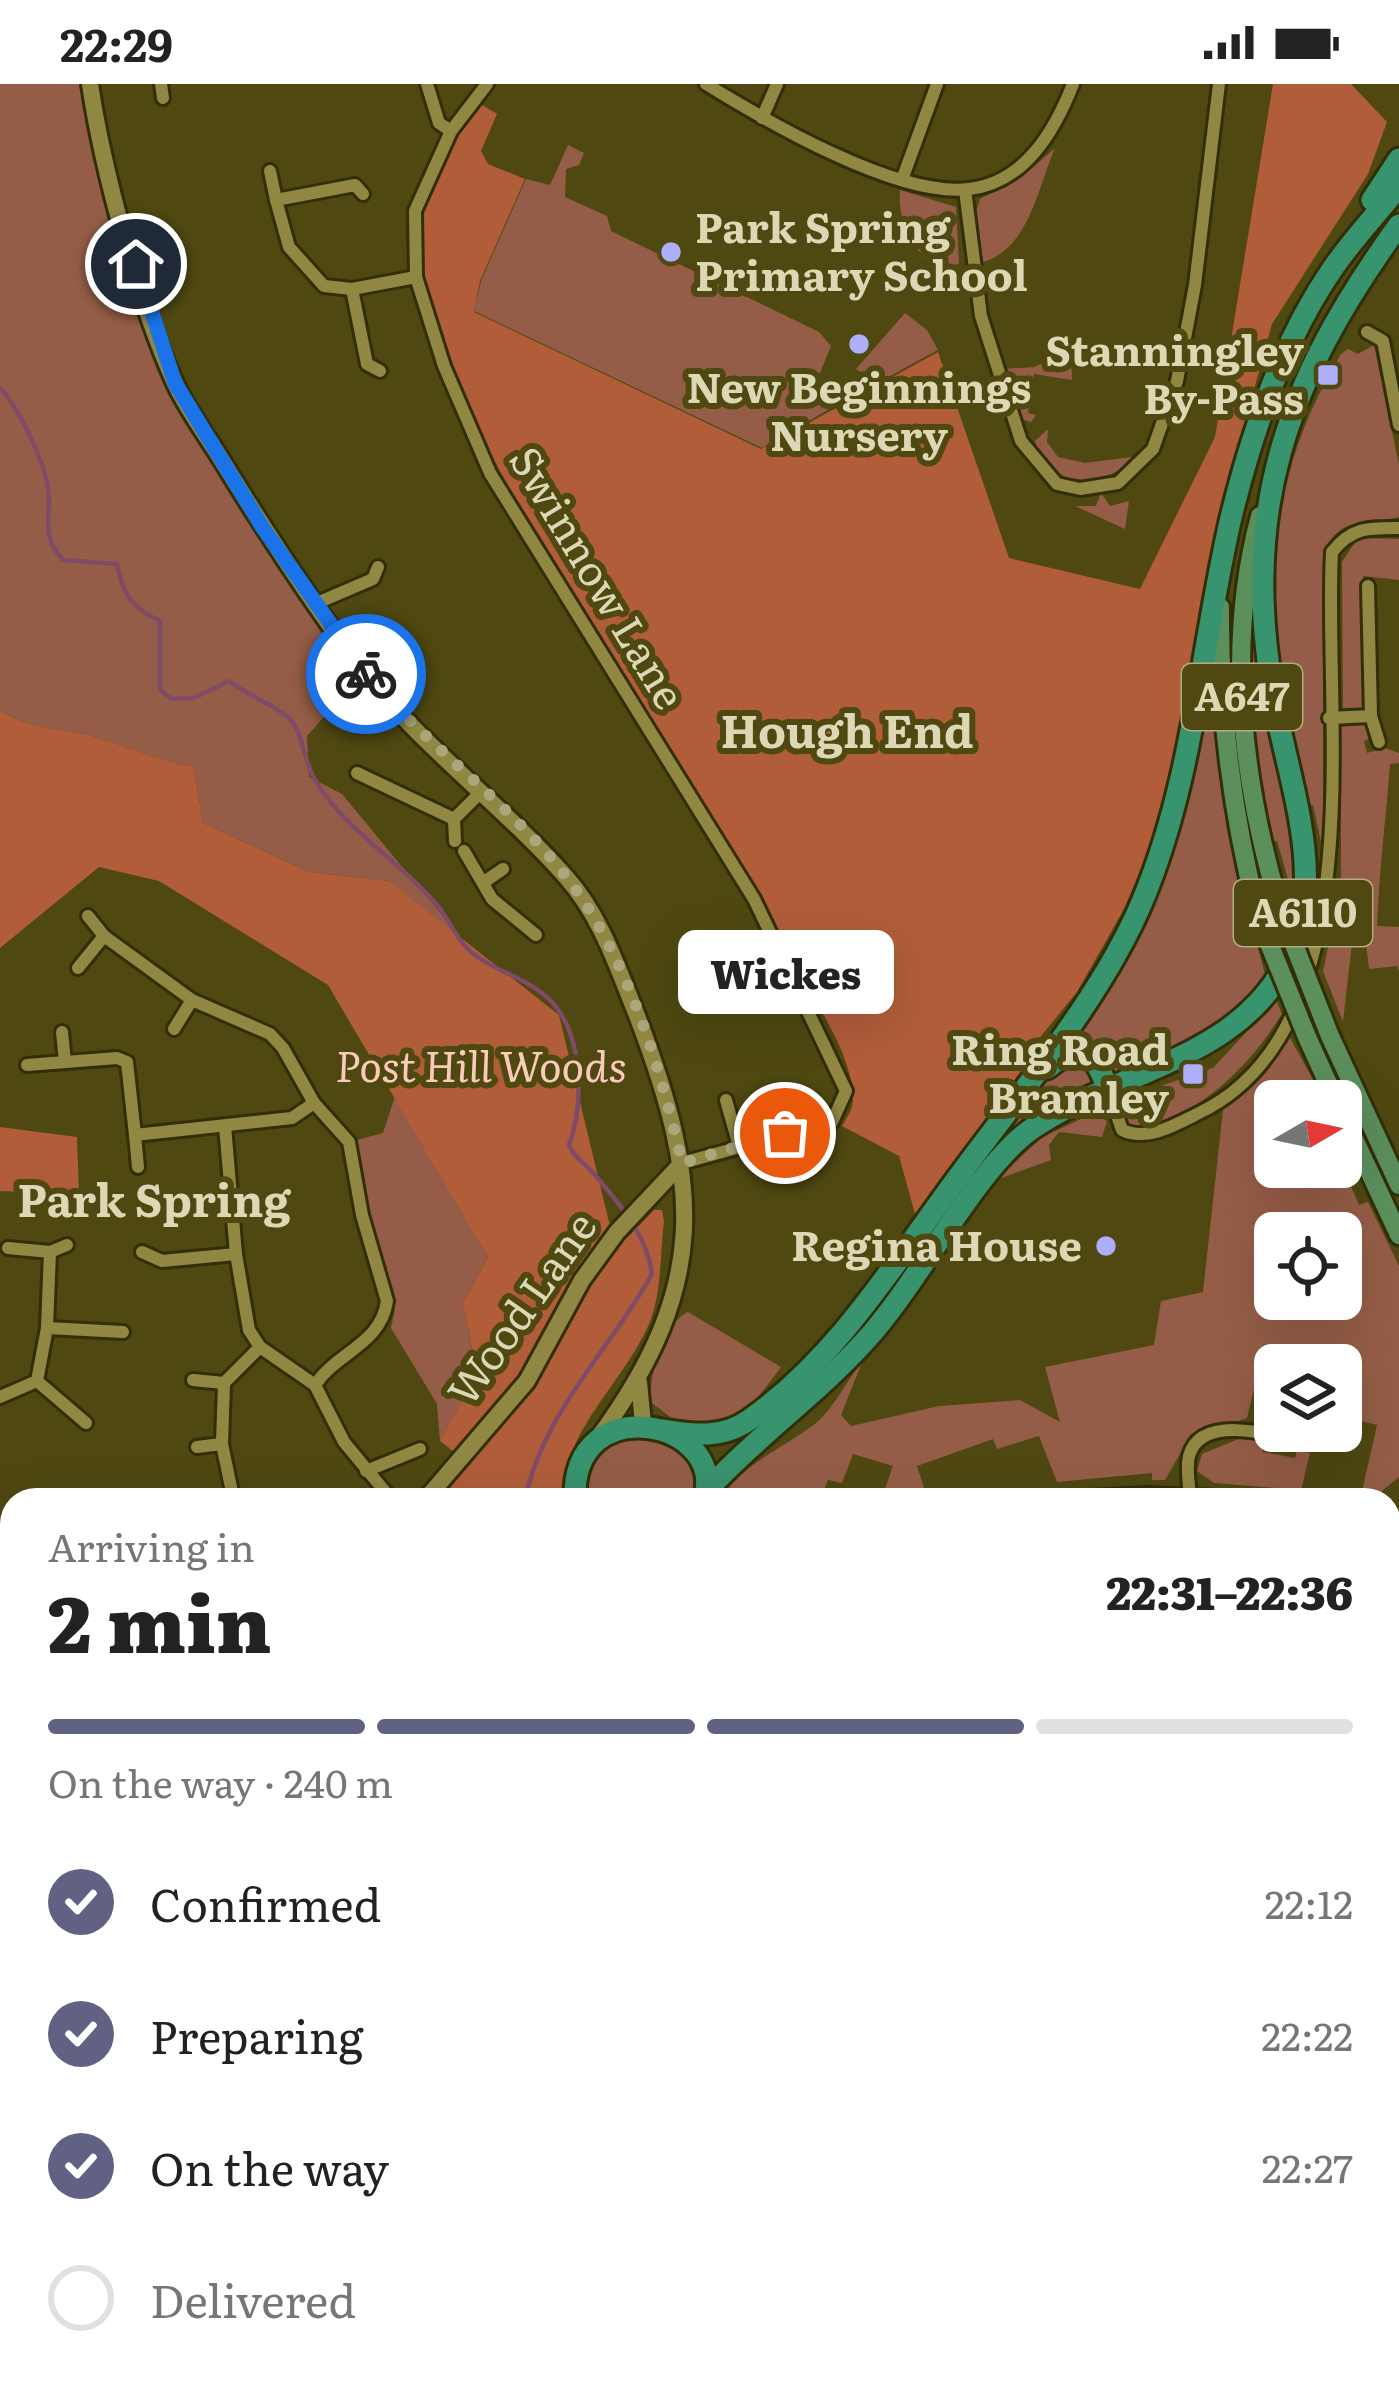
<!DOCTYPE html>
<html lang="en">
<head>
<meta charset="utf-8">
<style>
	body { margin:0; font-family:Literata,serif; background:#f2f2f2; color:#222; height:100vh; display:flex; flex-direction:column; font-size:45px; white-space:nowrap }
	* { box-sizing:border-box; margin:0 }
	p { font-size:39px; color:#767676 }
	.icon { flex:none; width:66px; height:66px; fill:none; stroke:currentColor; stroke-width:2; stroke-linecap:round; stroke-linejoin:round }
	.map { position:relative; flex:1; overflow:hidden }
	.details { position:absolute; left:0px; top:1404px; width:1401px; height:903px; display:flex; flex-direction:column; background:#fff; border-radius:36px 36px 0 0; box-shadow:0 12px 48px #0002 }
	.details>* { flex:none }
	.needle { width:78px; rotate:81deg }
	.tools { position:absolute; left:1254px; top:996px; display:grid; gap:24px }
	.tools a { display:grid; place-items:center; width:108px; height:108px; border-radius:18px; background:#fff; box-shadow:0 12px 48px #0002; font-size:60px }
	.pin { position:absolute; display:grid; place-items:center; width:102px; height:102px; color:#fff; margin:-51px; border:6px solid #fff; border-radius:50%; box-shadow:0 3px 12px #0007 }
	.courier { position:absolute; display:grid; place-items:center; width:120px; height:120px; margin:-60px; border:9px solid #1a73e8; border-radius:50%; background:#fff; color:#222; box-shadow:0 3px 15px #0007 }
	.bubble { position:absolute; height:84px; border-radius:18px; background:#fff; box-shadow:0 12px 48px #0002; font-size:39px; font-weight:800; line-height:84px; text-align:center }
	.summary em { font-style:normal; font-weight:800 }
	.summary div { display:flex; flex-direction:column-reverse }
	.summary { display:flex; align-items:center; justify-content:space-between; height:204px; padding:0 48px }
	h1 { font-size:78px; font-weight:800; line-height:90px }
	.bar { display:grid; grid-template-columns:repeat(4,1fr); gap:18px 12px; align-content:center; height:144px; padding:0 48px }
	.bar i { height:15px; border-radius:9px; background:#e0e0e0 }
	.bar .selected { background:#616184 }
	.bar p { grid-column:span 4 }
	ol { padding:0 48px; list-style:none }
	li { display:flex; align-items:center; gap:36px; height:132px }
	li p { margin-inline-start:auto }
	li .icon { padding:12px; border-radius:50%; background:#616184; color:#fff; stroke-width:4 }
	li:last-child { color:#767676 }
	li i { width:66px; height:66px; border:6px solid #e0e0e0; border-radius:50% }
	.status { display:flex; justify-content:space-between; align-items:center; height:84px; padding:0 60px; background:#fff; direction:ltr }
	.status svg { height:33px; fill:currentColor }
	.map>svg:first-child { display:block }
	.green { fill:#955d47; fill-rule:evenodd }
	.forest { fill:#b15d3a }
	.lines { fill:none; stroke-linecap:round; stroke-linejoin:round }
	.stream { stroke:#804b66; stroke-width:4.5 }
	.street-casing { stroke:#322e07; stroke-width:18 }
	.secondary-casing { stroke:#322e07; stroke-width:22 }
	.primary-casing { stroke:#322e07; stroke-width:24 }
	.highway-casing { stroke:#322e07; stroke-width:27 }
	.street { stroke:#908842; stroke-width:12 }
	.secondary { stroke:#908842; stroke-width:16 }
	.primary { stroke:#5b8f5c; stroke-width:18 }
	.highway { stroke:#38946e; stroke-width:21 }
	.rail { stroke:#bbb68f; stroke-width:4.5 }
	.primary-bridge-casing { stroke:#322e07; stroke-width:24; stroke-linecap:butt }
	.primary-bridge { stroke:#5b8f5c; stroke-width:18 }
	.done { stroke:#aba67c; stroke-width:12; stroke-dasharray:0 21.6 }
	.route { stroke:#1a73e8; stroke-width:15 }
	.poi-dot { fill:#adaffb; stroke:#4f4811; stroke-width:4.5 }
	.labels { text-anchor:middle; stroke-width:12; stroke-linejoin:round; paint-order:stroke }
	.shield { fill:#4f4811; stroke:#b2ad84; stroke-width:3 }
	.shield-label { font-size:39px; font-weight:bold; fill:#dcd8b6 }
	.poi-label { font-size:42px; font-weight:bold; fill:#dcd8b6; stroke:#4f4811; text-anchor:end }
	.street-label { font-size:42px; fill:#dcd8b6; stroke:#4f4811 }
	.park-label { font-size:42px; font-style:italic; fill:#facbb8; stroke:#4f4811 }
	.neighbourhood-label { font-size:45px; font-weight:bold; fill:#dcd8b6; stroke:#4f4811 }
</style>
</head>
<body>
<div class="status"><b>22:29</b><svg viewBox="0 0 49 12"><path d="M0 12V9h3v3zM5 12V6h3v6zM10 12V3h3v9zM15 12V0h3v12zM26 1h20v11H26zM47 4h2v5h-2z"/></svg></div>
<div class="map">
<svg width="1399" height="2305" viewBox="0 0 1399 2305">
	<rect width="100%" height="100%" fill="#4f4811"/>
	<g class="green">
		<path d="M0,0H90L174,299L353,574L330,626L307,652L309,693L342,710L470,865L389,797L309,788L203,739L194,683C158,676 127,662 92,652C53,642 41,648 0,627Z"/>
		<polygon points="568,61 584,69 579,81 566,85 565,113 607,132 611,147 819,248 831,262 817,296 845,316 762,364 474,227 481,197 526,95 550,101"/>
		<path d="M1055,64C1038,103 1029,165 983,178L976,128L980,115L1022,93Z"/>
		<path d="M900,106L956,123L959,180C917,188 897,140 900,106Z"/>
		<polygon points="905,229 927,246 938,266 877,299 856,285"/>
		<path d="M1374,261L1399,381V433C1365,442 1334,430 1323,476V767L1313,721H1306C1270,551 1247,428 1341,270L1348,265L1358,270Z"/>
		<polygon points="1071,266 1072,296 1034,290 1028,329 1036,331 1031,338 1022,335 1003,285 1034,283"/>
		<path d="M1048,345L1047,358L1058,373L1085,379L1139,372C1106,403 1051,409 1035,357Z"/>
		<polygon points="1101,409 1110,422 1129,417 1125,445 1075,422 1096,422"/>
		<polygon points="1358,454 1399,455 1399,496 1363,492 1367,619 1364,626 1343,629 1342,478"/>
		<path d="M1255,541L1295,751L1297,826L1277,757H1269C1253,686 1249,617 1250,544Z"/>
		<path d="M1204,627L1211,629L1227,746L1267,898L1214,947L1111,996L1061,963C1089,920 1124,877 1147,831C1179,767 1193,697 1204,627Z"/>
		<path d="M1364,640L1372,653L1364,657L1367,669L1385,664L1399,669V679L1390,680C1386,733 1379,789 1377,842L1399,843V887L1397,882L1369,885L1366,860L1352,859L1343,938L1323,887L1341,804V643Z"/>
		<path d="M1276,916L1282,930C1248,983 1203,1030 1139,1044L1127,1038L1123,1025L1129,1013L1213,984Z"/>
		<path d="M1290,954L1325,1017H1275V1083L1341,1079L1359,1121L1368,1118L1399,1182V1393L1382,1407V1416H1360L1377,1341L1341,1332V1281H1275V1302L1256,1297L1247,1334L1189,1354L1165,1396H1152V1389L1057,1398L1039,1352L997,1365L993,1355L917,1382L928,1416H881L893,1382L853,1370L842,1399L828,1396L820,1416H720C744,1377 782,1366 816,1339C834,1324 847,1296 862,1278L841,1331L851,1342L939,1322L1020,1316L1060,1338L1045,1283L1154,1261L1161,1217L1203,1208L1223,1026L1263,992ZM1275,1149H1341V1215H1275Z"/>
		<polygon points="1065,974 1087,980 1098,1000 1057,1023 816,1296 812,1291 916,1173 992,1063"/>
		<path d="M396,1009L488,1173L462,1221C482,1286 471,1300 440,1357L437,1320L391,1244L395,1225L387,1217L349,1058L383,1049Z"/>
		<polygon points="1092,1030 1107,1037 1102,1053 1059,1048 1049,1061 1051,1076 996,1096 1042,1053"/>
		<path d="M688,1228L781,1283C747,1329 741,1338 682,1342L652,1319C646,1294 665,1238 688,1228Z"/>
		<path d="M645,1348C681,1367 696,1374 695,1416H585C593,1369 600,1361 645,1348Z"/>
		<polygon points="1241,1354 1260,1357 1263,1368 1295,1374 1297,1366 1310,1369 1301,1406 1214,1399 1197,1387 1202,1370"/>
	</g>
	<g class="forest">
		<path d="M1273,0H1351L1387,38L1368,90L1272,240L1218,436L1196,605L1154,755L1124,825L1077,908L1037,957L1015,1001L917,1137L899,1072L842,1042C847,1033 852,1027 853,1017C854,971 813,915 791,876C751,801 709,727 664,654C594,542 396,262 421,132C429,87 455,56 482,21L497,30L481,67L488,80L525,95L480,197L474,228L761,365L938,268L1009,474L1140,505L1215,353Z"/>
		<path d="M0,627C41,648 53,642 92,652C127,662 158,676 194,683L203,739L309,788L389,797L559,931L609,1138L627,1154L654,1126H662L664,1137C660,1170 662,1209 649,1240C623,1300 561,1348 563,1416H440L433,1407L459,1372L440,1357C471,1300 482,1285 462,1221L488,1173L328,901L159,797L99,783L0,864Z"/>
		<polygon points="0,1043 77,1053 79,1110 0,1107"/>
	</g>
	<g class="lines">
		<g class="stream">
			<path d="M0,304C20,325 49,385 49,415C49,442 43,454 63,476L117,480C122,509 133,525 160,537V606L172,615L194,614L229,597C245,610 282,625 290,635C303,650 304,676 314,694C343,745 399,776 436,820C448,833 455,853 468,865C494,890 537,894 559,927C583,962 583,1024 569,1061C575,1075 584,1078 594,1090C619,1119 647,1151 652,1190C610,1266 543,1328 525,1416"/>
			<polyline points="0,2293 12,2282"/>
		</g>
		<defs>
			<g id="street">
				<polyline points="161,0 163,14"/>
				<polyline points="427,0 439,39 451,47"/>
				<polyline points="487,0 451,47 415,127 416,193 444,282 490,389 754,815 846,1007 832,1038 682,1079"/>
				<path d="M706,0C766,37 898,114 969,105C1025,99 1055,46 1073,0"/>
				<polyline points="762,34 777,0"/>
				<polyline points="270,87 276,116"/>
				<polyline points="903,93 937,0"/>
				<polyline points="965,106 981,232 1021,357 1057,400 1080,405 1118,399 1153,365 1177,297 1195,201 1219,0"/>
				<polyline points="363,110 355,101 276,116 289,163 324,202 352,205 416,193"/>
				<polyline points="352,205 367,280 380,287"/>
				<polyline points="1367,248 1383,257 1399,341"/>
				<polyline points="317,519 373,495 378,483"/>
				<polyline points="1371,632 1379,658"/>
				<polyline points="1329,634 1371,632 1368,502"/>
				<polyline points="357,689 454,735 455,757"/>
				<polyline points="454,735 481,708"/>
				<polyline points="464,767 492,815 536,851"/>
				<polyline points="484,798 503,785"/>
				<polyline points="88,832 104,852"/>
				<path d="M78,884L104,852L192,916L270,950L283,964L314,1019L349,1058L362,1131L387,1217C381,1260 337,1268 315,1301"/>
				<polyline points="174,945 192,916"/>
				<polyline points="62,948 65,978"/>
				<polyline points="27,981 117,974 127,978 135,1051 292,1034 314,1019"/>
				<path d="M1108,1005L1122,1046C1147,1058 1175,1041 1199,1029C1376,944 1323,629 1332,468C1352,443 1368,444 1399,444"/>
				<polyline points="726,1016 739,1062"/>
				<polyline points="225,1042 236,1170 249,1246 260,1263 315,1301 344,1358 392,1416"/>
				<polyline points="135,1051 138,1083"/>
				<polyline points="50,1168 67,1161"/>
				<polyline points="142,1168 162,1177 236,1170"/>
				<polyline points="47,1244 123,1248"/>
				<polyline points="193,1296 224,1299"/>
				<polyline points="37,1297 86,1339"/>
				<polyline points="0,1313 37,1297 47,1244 50,1168 8,1164"/>
				<polyline points="222,1360 232,1408"/>
				<polyline points="197,1363 222,1360 224,1299 260,1263"/>
				<polyline points="366,1387 420,1365"/>
				<path d="M1190,1411C1189,1400 1186,1384 1189,1372C1200,1331 1268,1349 1295,1357"/>
				<polyline points="1034,1416 1146,1410 1287,1416"/>
				<polyline points="1389,1456 1399,1465"/>
				<polyline points="0,1522 12,1529"/>
				<polyline points="1389,1676 1399,1678"/>
				<polyline points="1389,1838 1399,1815"/>
			</g>
			<g id="secondary">
				<path d="M90,0C103,87 138,216 174,297C186,324 205,349 221,375C262,442 305,508 351,571C411,655 498,716 566,793C600,831 617,882 636,929C702,1101 710,1201 598,1354"/>
				<polyline points="639,1298 643,1340"/>
				<polyline points="425,1416 527,1297 582,1196 617,1148 682,1079"/>
				<polyline points="0,1684 12,1686"/>
				<polyline points="1119,2295 1279,2305"/>
				<polyline points="333,2305 337,2295"/>
				<polyline points="435,2305 503,2295"/>
				<polyline points="1389,2305 1399,2303"/>
			</g>
			<g id="primary">
				<path d="M1260,432C1225,563 1242,698 1280,825"/>
				<path d="M1220,523C1219,629 1232,729 1258,832"/>
				<polyline points="1330,952 1399,1101"/>
				<polyline points="1307,953 1336,1017"/>
				<polyline points="1341,1027 1399,1151"/>
			</g>
			<g id="highway">
				<polyline points="1372,116 1399,75"/>
				<path d="M1047,984L1071,966C1095,967 1100,986 1108,1005"/>
				<path d="M663,1346C694,1351 722,1355 749,1336C836,1275 894,1180 956,1096C1018,1011 1101,915 1142,818C1193,697 1201,565 1230,438C1250,354 1282,259 1331,187C1351,157 1377,130 1399,102"/>
				<path d="M708,1405C757,1352 817,1310 866,1256C917,1201 978,1081 1033,1044C1122,984 1251,974 1294,862C1322,788 1292,706 1277,631C1237,433 1283,301 1399,141"/>
				<path d="M575,1416C571,1302 729,1337 704,1415"/>
				<polyline points="0,2192 12,2176"/>
				<polyline points="0,2227 12,2211"/>
			</g>
		</defs>
		<use href="#street" class="street-casing"/>
		<use href="#secondary" class="secondary-casing"/>
		<use href="#primary" class="primary-casing"/>
		<use href="#highway" class="highway-casing"/>
		<use href="#street" class="street"/>
		<use href="#secondary" class="secondary"/>
		<use href="#primary" class="primary"/>
		<use href="#highway" class="highway"/>
		<g class="rail">
			<polyline points="1389,2070 1399,2051"/>
			<polyline points="1267,2305 1273,2295"/>
		</g>
		<defs>
			<g id="primary-bridge">
				<polyline points="1280,825 1330,952"/>
				<polyline points="1258,832 1307,953"/>
			</g>
		</defs>
		<use href="#primary-bridge" class="primary-bridge-casing"/>
		<use href="#primary-bridge" class="primary-bridge"/>
	</g>
	<g class="lines">
		<path class="done" d="M366,590C428,663 515,723 571,799C629,878 661,985 682,1079L785,1049"/>
		<polyline class="route" points="136,180 175,299 263,444 366,590"/>
	</g>
	<g class="poi-dot">
		<circle cx="671" cy="168" r="12"/>
		<circle cx="859" cy="260" r="12"/>
		<rect x="1316" y="279" width="24" height="24" rx="6"/>
		<rect x="1181" y="978" width="24" height="24" rx="6"/>
		<circle cx="1106" cy="1162" r="12"/>
	</g>
	<g class="labels">
		<g class="shield">
			<rect x="1182" y="580" width="120" height="66" rx="9"/>
			<rect x="1234" y="796" width="138" height="66" rx="9"/>
		</g>
		<g class="shield-label">
			<text x="1242" y="627">A647</text>
			<text x="1303" y="843">A6110</text>
		</g>
		<g class="poi-label">
			<text x="695" y="159" text-anchor="start">Park Spring<tspan x="695" dy="48">Primary School</tspan></text>
			<text x="1304" y="282">Stanningley<tspan x="1304" dy="48">By-Pass</tspan></text>
			<text x="859" y="319" text-anchor="middle">New Beginnings<tspan x="859" dy="48">Nursery</tspan></text>
			<text x="1169" y="981">Ring Road<tspan x="1169" dy="48">Bramley</tspan></text>
			<text x="1082" y="1177">Regina House</text>
		</g>
		<g class="street-label">
			<text transform="translate(597 494) rotate(59)" y="15">Swinnow Lane</text>
			<text transform="translate(522 1225) rotate(-55)" y="15">Wood Lane</text>
		</g>
		<g class="park-label">
			<text x="481" y="998">Post Hill Woods</text>
		</g>
		<g class="neighbourhood-label">
			<text x="847" y="664">Hough End</text>
			<text x="154" y="1133">Park Spring</text>
		</g>
	</g>
</svg>
<div class="tools">
<a><svg class="needle" viewBox="-14 -14 28 28"><path d="M0-13l5 13h-10z" fill="#e53935"/><path d="M0 13l5-13h-10z" fill="#767676"/></svg></a>
<a><svg class="icon" aria-label="locate" viewBox="0 0 24 24"><circle cx="12" cy="12" r="6"/><path d="M12 2v4M12 18v4M2 12h4M18 12h4"/></svg></a>
<a><svg class="icon" aria-label="layers" viewBox="0 0 24 24"><path d="M12 4l9 5-9 5-9-5zM3 14l9 5 9-5"/></svg></a>
</div>
<div class="pin" style="left:785px;top:1049px;background:#ea580c"><svg class="icon" aria-label="bag" viewBox="0 0 24 24"><path d="M5 8h14l-1 12H6zM9 8a3 3 0 0 1 6 0"/></svg></div>
<div class="pin" style="left:136px;top:180px;background:#1f2937"><svg class="icon" aria-label="home" viewBox="0 0 24 24"><path d="M3 11l9-7 9 7M6 9v11h12V9"/></svg></div>
<div class="courier" style="left:366px;top:590px"><svg class="icon" aria-label="bike" viewBox="0 0 24 24"><circle cx="6" cy="16" r="4"/><circle cx="18" cy="16" r="4"/><path d="M6 16l4-8h5l3 8M10 8l3 8H6M13 5h3"/></svg></div>
<div class="bubble" style="left:678px;top:846px;width:216px">Wickes</div>
<section class="details">
<div class="summary"><div><h1>2 min</h1><p>Arriving in</p></div><em>22:31–22:36</em></div>
<div class="bar"><i class="selected"></i><i class="selected"></i><i class="selected"></i><i></i><p>On the way · 240 m</p></div>
<ol>
<li><svg class="icon" aria-label="check" viewBox="0 0 24 24"><path d="M5 12l5 5 9-10"/></svg>Confirmed<p>22:12</p></li>
<li><svg class="icon" aria-label="check" viewBox="0 0 24 24"><path d="M5 12l5 5 9-10"/></svg>Preparing<p>22:22</p></li>
<li><svg class="icon" aria-label="check" viewBox="0 0 24 24"><path d="M5 12l5 5 9-10"/></svg>On the way<p>22:27</p></li>
<li><i></i>Delivered</li>
</ol>
</section>
</div>
</body>
</html>
